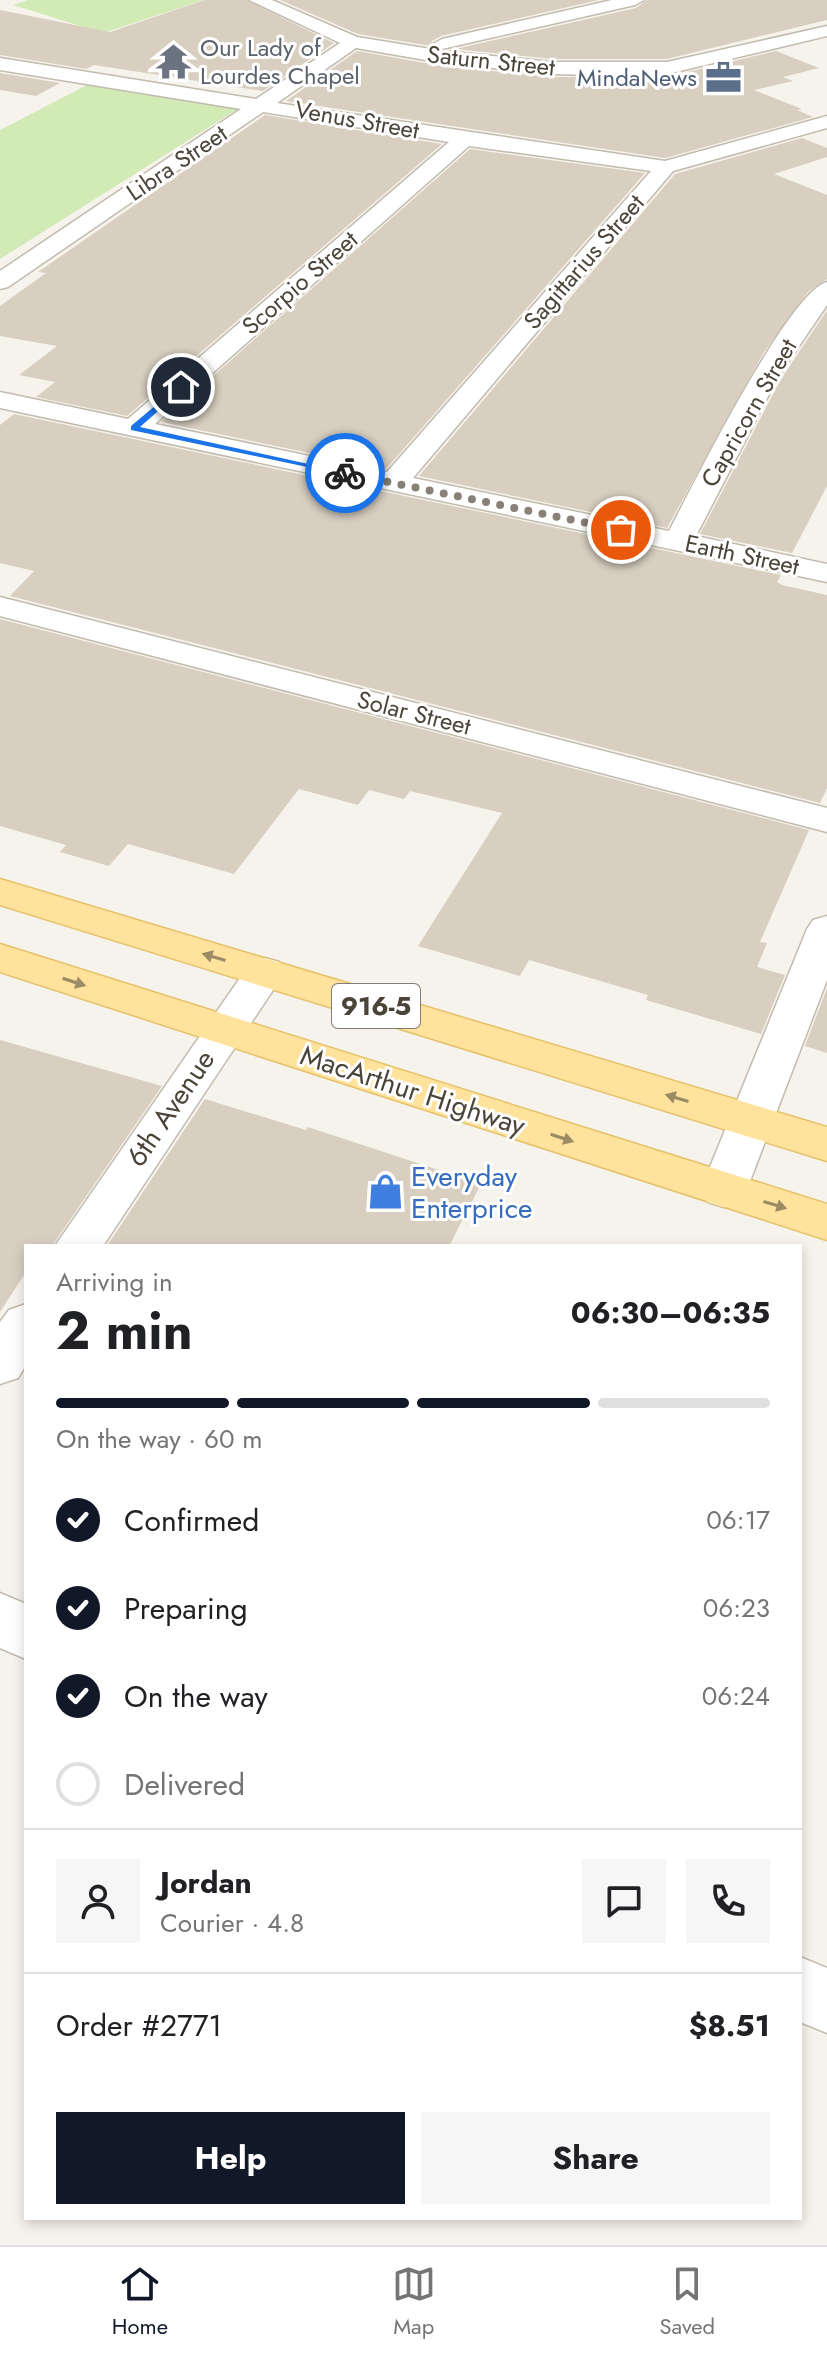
<!DOCTYPE html>
<html lang="en">
<head>
<meta charset="utf-8">
<style>
	body { margin:0; font-family:Jost,sans-serif; background:#f6f6f6; color:#202124; height:100vh; display:flex; flex-direction:column; font-size:30px; white-space:nowrap }
	* { box-sizing:border-box; margin:0 }
	p { font-size:26px; color:#757577 }
	.icon { flex:none; width:44px; height:44px; fill:none; stroke:currentColor; stroke-width:2; stroke-linecap:round; stroke-linejoin:round }
	.map { position:relative; flex:1; overflow:hidden }
	.details { position:absolute; left:24px; top:1244px; width:778px; height:976px; display:flex; flex-direction:column; background:#fff; border-radius:0px; box-shadow:0 4px 12px #0003 }
	.details>* { flex:none }
	.pin { position:absolute; display:grid; place-items:center; width:68px; height:68px; color:#fff; margin:-34px; border:4px solid #fff; border-radius:50%; box-shadow:0 2px 8px #0007 }
	.courier { position:absolute; display:grid; place-items:center; width:80px; height:80px; margin:-40px; border:6px solid #1a73e8; border-radius:50%; background:#fff; color:#222; box-shadow:0 2px 10px #0007 }
	.headline em { font-style:normal; font-weight:700 }
	.headline div { display:flex; flex-direction:column-reverse }
	.headline { display:flex; align-items:center; justify-content:space-between; height:136px; padding:0 32px }
	h1 { font-size:52px; font-weight:700; line-height:60px }
	.bar { display:grid; grid-template-columns:repeat(4,1fr); gap:12px 8px; align-content:center; height:96px; padding:0 32px }
	.bar i { height:10px; border-radius:6px; background:#e0e0e0 }
	.bar .selected { background:#111827 }
	.bar p { grid-column:span 4 }
	.line { display:flex; align-items:center; gap:20px; padding:0 32px; border-top:2px solid #e0e0e0 }
	.line div { flex:1 }
	.round { display:grid; place-items:center; flex:none; width:84px; height:84px; border-radius:0px; background:#f6f6f6 }
	ol { padding:0 32px; list-style:none }
	li { display:flex; align-items:center; gap:24px; height:88px }
	li p { margin-inline-start:auto }
	li .icon { padding:8px; border-radius:50%; background:#111827; color:#fff; stroke-width:4 }
	li:last-child { color:#757577 }
	li i { width:44px; height:44px; border:4px solid #e0e0e0; border-radius:50% }
	.cta { display:flex; gap:16px; margin-top:auto; padding:16px 32px }
	.cta a { flex:1; height:92px; border-radius:0px; background:#111827; color:#fff; font-size:32px; font-weight:700; line-height:92px; text-align:center }
	.cta a+a { background:#f6f6f6; color:#202124 }
	.tab-bar { display:flex; justify-content:space-around; align-items:center; height:112px; border-top:2px solid #e0e0e0; background:#fff; font-size:22px; color:#757577 }
	.tab-bar a { display:grid; justify-items:center; gap:4px }
	.tab-bar .selected { color:#111827 }
	.map>svg:first-child { display:block }
	.green { fill:#d2eab5 }
	.building { fill:#d8cfc1 }
	.lines { fill:none; stroke-linecap:round; stroke-linejoin:round }
	.minor-casing { stroke:#c2bbae; stroke-width:3 }
	.major-casing { stroke:#e6c16a; stroke-width:3 }
	.minor { fill:#fff; fill-rule:evenodd }
	.major { fill:#ffe39c; fill-rule:evenodd }
	.oneway { fill:#9c8c66 }
	.route { fill:#1a73e8 }
	.done { stroke:#878178; stroke-width:8; stroke-dasharray:0 14.4 }
	.labels { text-anchor:middle; stroke-width:6; stroke-linejoin:round; paint-order:stroke }
	.far-worship-label { font-size:24px; fill:#5b616d; stroke:#fff; text-anchor:start }
	.far-street-label { font-size:24px; fill:#4b4439; stroke:#fff }
	.far-service-label { font-size:24px; fill:#4e5e75; stroke:#fff; text-anchor:end }
	.shield { fill:#fff; stroke:#817c74; stroke-width:2 }
	.shield-label { font-size:26px; font-weight:bold; fill:#4b4439 }
	.street-label { font-size:28px; fill:#4b4439; stroke:#fff }
	.shop-label { font-size:28px; fill:#366cbe; stroke:#fff; text-anchor:start }
</style>
</head>
<body>
<div class="map">
<svg width="827" height="2245" viewBox="0 0 827 2245">
	<rect width="100%" height="100%" fill="#f6f3ec"/>
	<g class="green">
		<polygon points="28,0 204,0 103,33 13,5"/>
		<polygon points="91,83 241,107 0,259 0,130"/>
	</g>
	<g class="building">
		<polygon points="205,0 246,0 334,43 263,91 94,65 86,69 0,55 0,10 110,32"/>
		<polygon points="280,0 599,0 441,36 432,41 431,46 358,34"/>
		<polygon points="647,0 827,0 827,20 667,59 552,59 455,49 636,8"/>
		<polygon points="357,51 442,66 552,77 667,77 776,51 819,68 783,77 793,81 754,90 802,109 797,110 813,117 665,158 286,101"/>
		<polygon points="0,73 60,83 36,96 0,90"/>
		<polygon points="265,115 442,144 127,416 36,397 55,382 19,375 57,346 0,336 0,306 46,273 38,272"/>
		<polygon points="802,138 827,148 827,157 774,174 827,195 827,279 808,292 764,352 667,528 419,476 675,174"/>
		<polygon points="470,149 645,173 386,469 161,422"/>
		<polygon points="827,310 827,486 792,553 700,534 781,379"/>
		<polygon points="14,414 781,575 777,582 782,585 827,595 827,788 820,803 10,596 34,571 0,563 0,425"/>
		<polygon points="0,619 809,830 760,942 767,943 757,967 785,975 761,1034 646,1000 648,995 529,960 520,976 418,946 502,813 410,791 404,799 369,790 358,805 299,789 234,874 128,844 109,866 60,852 66,845 0,826"/>
		<polygon points="827,988 827,1053 805,1046"/>
		<polygon points="0,1040 162,1086 52,1246 26,1246 26,1272 0,1312"/>
		<polygon points="205,1099 306,1130 308,1127 481,1184 449,1246 107,1246"/>
	</g>
	<g class="lines">
		<defs>
			<g id="minor">
				<path d="M249,0H272L357,37L443,51L552,62H667L827,26V36L667,74L630,76L552,74L443,63L356,48L277,103L665,161L827,116V128L673,171L413,478L669,531C691,489 789,291 827,282V305L778,377L696,536L827,564V582L0,408V392L128,419L449,142L263,112L8,287L0,289V271L241,109L0,70V58L256,99L340,43ZM469,146L651,171L387,472L155,424Z"/>
				<polygon points="612,0 644,0 635,5 442,49 433,44 442,39"/>
				<polygon points="0,597 827,808 827,832 0,616"/>
				<polygon points="827,916 827,980 747,1189 740,1202 724,1207 708,1202 701,1189 807,929 813,920"/>
				<polygon points="265,958 279,962 285,972 103,1246 55,1246 251,962"/>
				<polygon points="26,1304 26,1365 18,1378 0,1384 0,1322 9,1310"/>
				<polygon points="0,1593 26,1604 26,1659 0,1648"/>
				<polygon points="800,1957 827,1968 827,2033 800,2022"/>
			</g>
			<g id="major">
				<polygon points="0,879 827,1127 827,1161 0,905"/>
				<polygon points="0,944 827,1204 827,1240 0,972"/>
			</g>
		</defs>
		<use href="#minor" class="minor-casing"/>
		<use href="#major" class="major-casing"/>
		<use href="#minor" class="minor"/>
		<use href="#major" class="major"/>
	</g>
	<defs><path id="oneway-solid" d="M-6-.8H1V-3.2L6.5 0L1 3.2V.8H-6Z" transform="scale(2)"/></defs>
	<g class="oneway">
		<use href="#oneway-solid" transform="translate(214 957) rotate(-163)"/>
		<use href="#oneway-solid" transform="translate(74 982) rotate(18)"/>
		<use href="#oneway-solid" transform="translate(677 1098) rotate(-163)"/>
		<use href="#oneway-solid" transform="translate(562 1138) rotate(18)"/>
		<use href="#oneway-solid" transform="translate(775 1205) rotate(17)"/>
	</g>
	<polygon class="route" points="181,384 184,388 140,427 349,473 345,475 131,430 131,426"/>
	<g class="lines">
		<polyline class="done" points="345,473 621,530"/>
	</g>
	<defs>
		<symbol id="temple-bare" viewBox="-9 -9 18 18"><path d="M0-6L5-2H3V0L6.5 2.5H4V6H1.5V3h-3V6H-4V2.5H-6.5L-3 0V-2H-5Z" fill="#6b7280" stroke="#fff" stroke-width="2.5" paint-order="stroke"/></symbol>
		<symbol id="office-bare" viewBox="-9 -9 18 18"><path d="M-6-3h4V-5.5h4V-3h4V5H-6ZM-1-4.5V-3h2v-1.5ZM-6 0V1H6V0Z" fill="#5c6f8a" stroke="#fff" stroke-width="2.5" paint-order="stroke"/></symbol>
		<symbol id="shop-bare" viewBox="-9 -9 18 18"><path d="M-5-2.5h2.3a2.7 3.5 0 0 1 5.4 0H5L5.5 6h-11ZM-1.5-2.5h3a1.5 2.3 0 0 0-3 0Z" fill="#3f7fe0" stroke="#fff" stroke-width="2.5" paint-order="stroke"/></symbol>
	</defs>
	<g fill-rule="evenodd">
		<use href="#temple-bare" x="148" y="36" width="51" height="51"/>
		<use href="#office-bare" x="698" y="52" width="51" height="51"/>
		<use href="#shop-bare" x="360" y="1166" width="51" height="51"/>
	</g>
	<g class="labels">
		<g class="far-worship-label">
			<text x="200" y="56">Our Lady of<tspan x="200" dy="28">Lourdes Chapel</tspan></text>
		</g>
		<g class="far-street-label">
			<text transform="translate(491 61) rotate(6)" y="8">Saturn Street</text>
			<text transform="translate(357 120) rotate(10)" y="8">Venus Street</text>
			<text transform="translate(177 163) rotate(-34)" y="8">Libra Street</text>
			<text transform="translate(584 262) rotate(-49)" y="8">Sagittarius Street</text>
			<text transform="translate(300 283) rotate(-41)" y="8">Scorpio Street</text>
			<text transform="translate(749 413) rotate(-60)" y="8">Capricorn Street</text>
			<text transform="translate(742 555) rotate(12)" y="8">Earth Street</text>
			<text transform="translate(414 713) rotate(14)" y="8">Solar Street</text>
		</g>
		<g class="far-service-label">
			<text x="697" y="86">MindaNews</text>
		</g>
		<rect class="shield" x="332" y="984" width="88" height="44" rx="6"/>
		<g class="shield-label">
			<text x="376" y="1015">916-5</text>
		</g>
		<g class="street-label">
			<text transform="translate(413 1090) rotate(18)" y="10">MacArthur Highway</text>
			<text transform="translate(170 1108) rotate(-56)" y="10">6th Avenue</text>
		</g>
		<g class="shop-label">
			<text x="411" y="1186">Everyday<tspan x="411" dy="32">Enterprice</tspan></text>
		</g>
	</g>
</svg>
<div class="pin" style="left:621px;top:530px;background:#ea580c"><svg class="icon" aria-label="bag" viewBox="0 0 24 24"><path d="M5 8h14l-1 12H6zM9 8a3 3 0 0 1 6 0"/></svg></div>
<div class="pin" style="left:181px;top:387px;background:#1f2937"><svg class="icon" aria-label="home" viewBox="0 0 24 24"><path d="M3 11l9-7 9 7M6 9v11h12V9"/></svg></div>
<div class="courier" style="left:345px;top:473px"><svg class="icon" aria-label="bike" viewBox="0 0 24 24"><circle cx="6" cy="16" r="4"/><circle cx="18" cy="16" r="4"/><path d="M6 16l4-8h5l3 8M10 8l3 8H6M13 5h3"/></svg></div>
<section class="details">
<div class="headline"><div><h1>2 min</h1><p>Arriving in</p></div><em>06:30–06:35</em></div>
<div class="bar"><i class="selected"></i><i class="selected"></i><i class="selected"></i><i></i><p>On the way · 60 m</p></div>
<ol>
<li><svg class="icon" aria-label="check" viewBox="0 0 24 24"><path d="M5 12l5 5 9-10"/></svg>Confirmed<p>06:17</p></li>
<li><svg class="icon" aria-label="check" viewBox="0 0 24 24"><path d="M5 12l5 5 9-10"/></svg>Preparing<p>06:23</p></li>
<li><svg class="icon" aria-label="check" viewBox="0 0 24 24"><path d="M5 12l5 5 9-10"/></svg>On the way<p>06:24</p></li>
<li><i></i>Delivered</li>
</ol>
<div class="line" style="height:144px"><a class="round"><svg class="icon" aria-label="person" viewBox="0 0 24 24"><circle cx="12" cy="8" r="4"/><path d="M4 21q1-7 8-7t8 7"/></svg></a><div><b>Jordan</b><p>Courier · 4.8</p></div><a class="round"><svg class="icon" aria-label="chat" viewBox="0 0 24 24"><path d="M4 5h16v11H9l-5 4z"/></svg></a><a class="round"><svg class="icon" aria-label="phone" viewBox="0 0 24 24"><path d="M5 4h4l2 5-3 2q2 4 5 5l2-3 5 2v4C11 20 4 13 5 4z"/></svg></a></div>
<div class="line" style="height:104px"><div>Order #2771</div><b>$8.51</b></div>
<div class="cta"><a>Help</a><a>Share</a></div>
</section>
</div>
<nav class="tab-bar">
<a class="selected"><svg class="icon" aria-label="home" viewBox="0 0 24 24"><path d="M3 11l9-7 9 7M6 9v11h12V9"/></svg>Home</a>
<a><svg class="icon" aria-label="map" viewBox="0 0 24 24"><path d="M3 6l6-2 6 2 6-2v14l-6 2-6-2-6 2zM9 4v14M15 6v14"/></svg>Map</a>
<a><svg class="icon" aria-label="saved" viewBox="0 0 24 24"><path d="M7 4h10v16l-5-4-5 4z"/></svg>Saved</a>
</nav>
</body>
</html>
